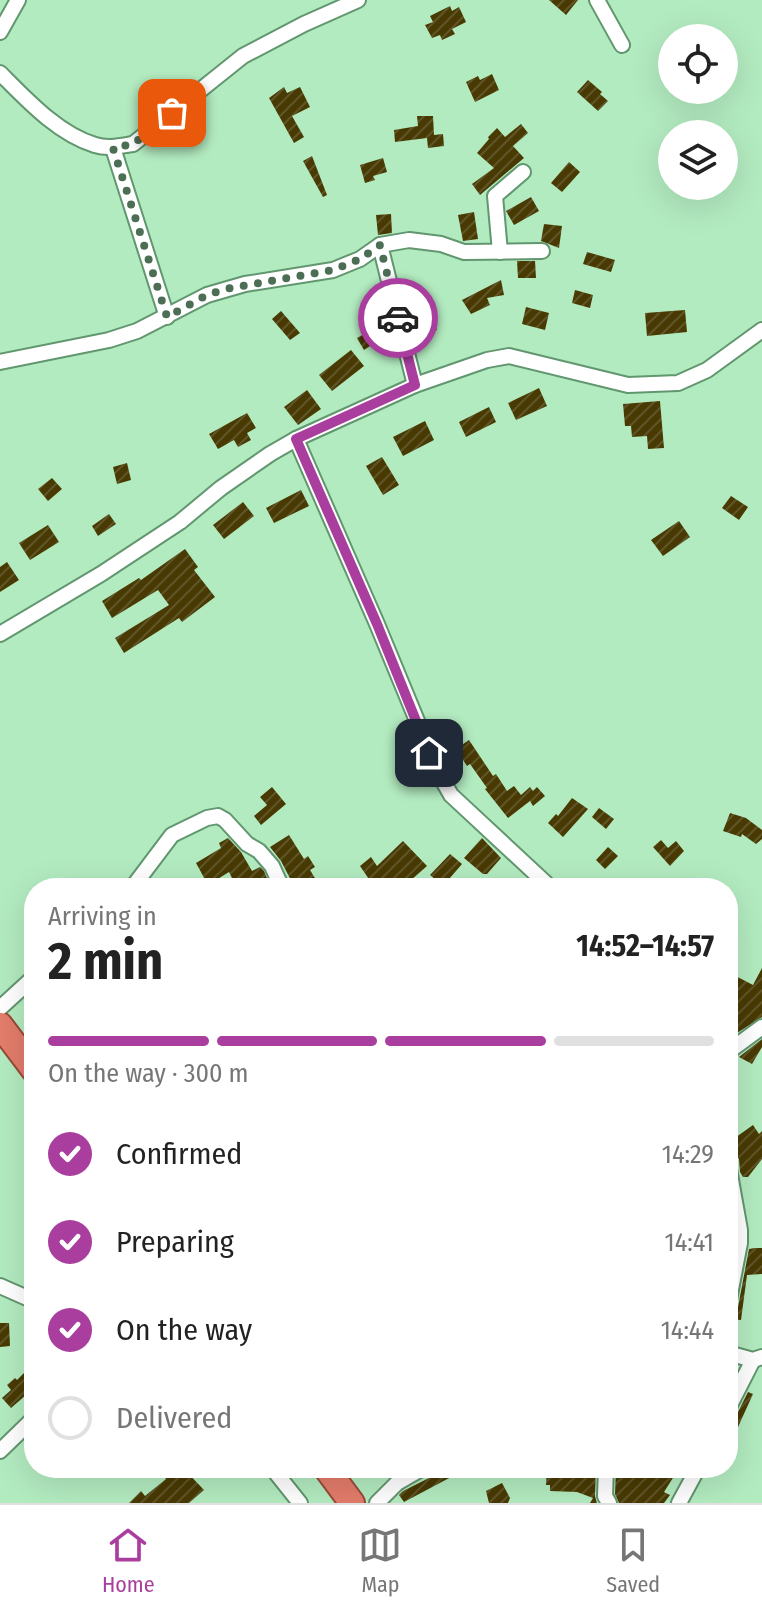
<!DOCTYPE html>
<html lang="en">
<head>
<meta charset="utf-8">
<style>
	body { margin:0; font-family:"Fira Sans Condensed",sans-serif; background:#f2f2f2; color:#222; height:100vh; display:flex; flex-direction:column; font-size:30px; white-space:nowrap }
	* { box-sizing:border-box; margin:0 }
	p { font-size:26px; color:#767676 }
	.icon { flex:none; width:44px; height:44px; fill:none; stroke:currentColor; stroke-width:2; stroke-linecap:round; stroke-linejoin:round }
	.map { position:relative; flex:1; overflow:hidden }
	.drawer { position:absolute; left:24px; top:878px; width:714px; height:600px; display:flex; flex-direction:column; background:#fff; border-radius:32px; box-shadow:0 8px 32px #0002 }
	.drawer>* { flex:none }
	.buttons { position:absolute; left:658px; top:24px; display:grid; gap:16px }
	.buttons a { display:grid; place-items:center; width:80px; height:80px; border-radius:50%; background:#fff; box-shadow:0 8px 32px #0002; font-size:40px }
	.pin { position:absolute; display:grid; place-items:center; width:68px; height:68px; color:#fff; margin:-34px; border-radius:16px; box-shadow:0 4px 12px #0006 }
	.courier { position:absolute; display:grid; place-items:center; width:80px; height:80px; margin:-40px; border:6px solid #a93e9f; border-radius:50%; background:#fff; color:#222; box-shadow:0 2px 10px #0007 }
	.headline em { font-style:normal; font-weight:700 }
	.headline div { display:flex; flex-direction:column-reverse }
	.headline { display:flex; align-items:center; justify-content:space-between; height:136px; padding:0 24px }
	h1 { font-size:52px; font-weight:700; line-height:60px }
	.bar { display:grid; grid-template-columns:repeat(4,1fr); gap:12px 8px; align-content:center; height:96px; padding:0 24px }
	.bar i { height:10px; border-radius:6px; background:#e0e0e0 }
	.bar .selected { background:#a93e9f }
	.bar p { grid-column:span 4 }
	ol { padding:0 24px; list-style:none }
	li { display:flex; align-items:center; gap:24px; height:88px }
	li p { margin-inline-start:auto }
	li .icon { padding:8px; border-radius:50%; background:#a93e9f; color:#fff; stroke-width:4 }
	li:last-child { color:#767676 }
	li i { width:44px; height:44px; border:4px solid #e0e0e0; border-radius:50% }
	.menu { display:flex; justify-content:space-around; align-items:center; height:112px; border-top:2px solid #e0e0e0; background:#fff; font-size:22px; color:#767676 }
	.menu a { display:grid; justify-items:center; gap:4px }
	.menu .selected { color:#a93e9f }
	.map>svg:first-child { display:block }
	.building { fill:url(#building-hatch) }
	.lines { fill:none; stroke-linecap:round; stroke-linejoin:round }
	.minor-casing { stroke:#61966f; stroke-width:18 }
	.trunk-casing { stroke:#964b37; stroke-width:28 }
	.minor { stroke:#fff; stroke-width:14 }
	.trunk { stroke:#e37c6b; stroke-width:24 }
	.done { stroke:#4c6e55; stroke-width:8; stroke-dasharray:0 14.4 }
	.route { stroke:#a93e9f; stroke-width:10 }
</style>
</head>
<body>
<div class="map">
<svg width="762" height="1503" viewBox="0 0 762 1503">
	<defs>
		<pattern id="building-hatch" width="6" height="6" patternUnits="userSpaceOnUse" patternTransform="scale(2)"><rect width="6" height="6" fill="#493a03"/><path d="M-1 1l2-2M0 6l6-6M5 7l2-2" fill="none" stroke="#5f5528"/></pattern>
	</defs>
	<rect width="100%" height="100%" fill="#b3ebc0"/>
	<g class="building">
		<polygon points="549,0 578,0 566,15"/>
		<polygon points="450,6 452,11 459,7 466,22 452,29 455,34 442,40 440,35 432,38 425,25 433,22 430,16"/>
		<polygon points="492,74 499,90 475,102 466,82 478,76 480,80"/>
		<polygon points="588,80 602,92 600,94 608,101 598,111 577,92"/>
		<polygon points="284,87 287,93 300,87 310,107 292,116 304,137 294,143 269,98"/>
		<polygon points="417,116 433,116 434,135 443,134 444,146 428,148 427,138 395,142 394,130 418,126"/>
		<polygon points="521,124 528,133 513,146 524,158 480,195 472,184 494,168 477,153 489,139 488,137 497,128 505,137"/>
		<polygon points="312,156 327,195 323,197 303,161"/>
		<polygon points="383,158 387,172 373,176 375,180 365,183 360,165"/>
		<polygon points="569,162 580,172 562,192 551,183"/>
		<polygon points="531,197 539,211 514,225 506,211"/>
		<polygon points="474,212 478,239 463,241 458,215"/>
		<polygon points="391,214 392,233 378,235 376,215"/>
		<polygon points="544,224 562,226 559,248 541,241"/>
		<polygon points="587,252 615,260 611,272 583,264"/>
		<polygon points="517,261 535,261 536,278 518,278"/>
		<polygon points="501,280 504,295 487,298 490,305 471,314 462,300"/>
		<polygon points="575,290 593,295 590,308 572,303"/>
		<polygon points="424,305 437,330 423,337 410,313"/>
		<polygon points="526,307 549,313 545,330 522,324"/>
		<polygon points="685,310 687,332 647,336 645,313"/>
		<polygon points="281,311 300,333 290,340 272,319"/>
		<polygon points="376,327 382,338 364,350 357,338"/>
		<polygon points="351,350 364,366 332,391 319,375"/>
		<polygon points="539,388 547,406 516,420 508,403"/>
		<polygon points="307,390 321,409 298,425 284,407"/>
		<polygon points="660,401 664,448 648,449 647,436 632,437 631,426 625,426 623,404"/>
		<polygon points="489,407 496,422 466,437 459,422"/>
		<polygon points="247,413 256,428 247,433 251,440 238,447 234,440 218,449 209,434"/>
		<polygon points="425,421 434,440 403,456 393,437"/>
		<polygon points="382,457 399,485 383,495 366,466"/>
		<polygon points="127,463 131,480 117,484 113,467"/>
		<polygon points="52,478 62,489 48,501 38,489"/>
		<polygon points="301,490 309,506 274,523 266,508"/>
		<polygon points="731,496 748,507 739,520 722,508"/>
		<polygon points="243,502 254,516 224,539 213,525"/>
		<polygon points="109,514 116,524 98,536 92,526"/>
		<polygon points="679,521 690,537 663,556 651,540"/>
		<polygon points="48,525 59,542 30,560 19,543"/>
		<polygon points="185,549 198,567 194,570 215,597 182,622 179,618 124,653 115,638 169,605 158,590 112,618 102,601 139,578 141,580"/>
		<polygon points="7,562 19,580 0,592 0,567"/>
		<polygon points="469,740 493,776 496,774 507,791 514,786 521,795 530,787 533,791 537,787 545,796 533,806 530,801 508,818 485,789 487,788 470,764 467,766 456,749"/>
		<polygon points="272,787 286,804 261,825 254,816 267,805 260,797"/>
		<polygon points="572,798 588,809 563,837 548,823 556,814 558,816"/>
		<polygon points="599,808 614,819 606,829 592,817"/>
		<polygon points="730,813 746,818 762,830 762,839 756,844 742,834 741,837 723,831"/>
		<polygon points="289,835 304,859 308,856 315,867 310,870 321,888 295,888 281,861 270,847"/>
		<polygon points="228,838 241,852 252,871 260,867 264,871 271,888 237,888 229,872 208,885 196,863 221,848 219,843"/>
		<polygon points="482,838 501,858 487,874 483,874 464,858"/>
		<polygon points="661,840 668,848 676,841 684,851 670,866 653,847"/>
		<polygon points="403,841 427,866 402,888 375,888 360,866 371,857 377,866"/>
		<polygon points="608,847 618,856 605,869 596,860"/>
		<polygon points="450,854 462,864 443,886 430,875"/>
		<polygon points="762,968 762,1017 737,1033 728,1026 728,1010 738,994 728,989 728,972 753,985"/>
		<polygon points="762,1039 762,1047 752,1064 739,1057"/>
		<polygon points="753,1125 759,1134 762,1131 762,1159 748,1177 743,1177 740,1172 739,1159 729,1148 734,1142 732,1140"/>
		<polygon points="755,1248 762,1248 762,1274 747,1275 741,1320 731,1319 738,1307 749,1249"/>
		<polygon points="0,1323 9,1323 10,1346 0,1347"/>
		<polygon points="34,1363 34,1388 11,1408 2,1398 11,1390 7,1385 15,1378 17,1380"/>
		<polygon points="748,1392 753,1394 728,1449 728,1423 737,1414"/>
		<polygon points="172,1468 183,1468 204,1490 189,1503 129,1503 141,1491 145,1496 166,1479 163,1476"/>
		<polygon points="449,1468 453,1476 404,1502 399,1495 403,1491"/>
		<polygon points="547,1468 596,1468 595,1496 597,1503 590,1503 593,1498 577,1492 550,1491 550,1485 546,1485"/>
		<polygon points="616,1468 667,1468 676,1473 664,1492 670,1495 664,1503 619,1503 615,1494"/>
		<polygon points="502,1483 510,1498 508,1503 489,1503 486,1491"/>
	</g>
	<g class="lines">
		<defs>
			<g id="minor">
				<polyline points="597,0 622,45"/>
				<polyline points="0,32 18,0"/>
				<path d="M0,73C26,99 58,134 95,145C108,149 120,146 133,144L243,56L304,24L358,0"/>
				<polyline points="113,148 167,317"/>
				<polyline points="500,252 495,196 523,172"/>
				<polyline points="0,362 109,340 137,331 207,295 245,284 333,270 360,259 380,245"/>
				<polyline points="415,385 380,245 409,240 441,244 464,252 542,251"/>
				<polyline points="296,439 377,624 439,774 451,795 551,888"/>
				<polyline points="0,634 101,574 180,522 221,488 270,454 296,439 415,385 487,360 509,356 628,385 678,383 707,370 762,330"/>
				<polyline points="132,888 172,835 207,818 218,816 225,820 247,844 259,851 272,866 282,888"/>
				<polyline points="0,1008 34,977"/>
				<polyline points="728,1052 762,1027"/>
				<polyline points="728,1163 740,1230 740,1243 728,1305"/>
				<polyline points="0,1286 34,1301"/>
				<polyline points="728,1353 753,1360 762,1357"/>
				<polyline points="728,1409 753,1360"/>
				<polyline points="0,1451 34,1418"/>
				<polyline points="272,1468 300,1503"/>
				<polyline points="606,1468 605,1496 609,1503"/>
				<polyline points="377,1503 397,1483 423,1468"/>
				<polyline points="679,1503 698,1468"/>
			</g>
			<g id="trunk">
				<polyline points="0,1025 34,1070"/>
				<polyline points="326,1468 352,1503"/>
			</g>
		</defs>
		<use href="#minor" class="minor-casing"/>
		<use href="#trunk" class="trunk-casing"/>
		<use href="#minor" class="minor"/>
		<use href="#trunk" class="trunk"/>
	</g>
	<g class="lines">
		<polyline class="done" points="172,113 133,144 113,148 167,317 207,295 226,289 333,270 360,259 380,245 398,318"/>
		<polyline class="route" points="398,318 415,385 296,439 377,624 429,753"/>
	</g>
</svg>
<div class="buttons">
<a><svg class="icon" aria-label="locate" viewBox="0 0 24 24"><circle cx="12" cy="12" r="6"/><path d="M12 2v4M12 18v4M2 12h4M18 12h4"/></svg></a>
<a><svg class="icon" aria-label="layers" viewBox="0 0 24 24"><path d="M12 4l9 5-9 5-9-5zM3 14l9 5 9-5"/></svg></a>
</div>
<div class="pin" style="left:172px;top:113px;background:#ea580c"><svg class="icon" aria-label="bag" viewBox="0 0 24 24"><path d="M5 8h14l-1 12H6zM9 8a3 3 0 0 1 6 0"/></svg></div>
<div class="pin" style="left:429px;top:753px;background:#1f2937"><svg class="icon" aria-label="home" viewBox="0 0 24 24"><path d="M3 11l9-7 9 7M6 9v11h12V9"/></svg></div>
<div class="courier" style="left:398px;top:318px"><svg class="icon" aria-label="car" viewBox="0 0 24 24"><path d="M5 17H2v-5l4-1 3-4h7l3 4 3 1v5h-3M9 17h6M6 11h13"/><circle cx="7" cy="17" r="2"/><circle cx="17" cy="17" r="2"/></svg></div>
<section class="drawer">
<div class="headline"><div><h1>2 min</h1><p>Arriving in</p></div><em>14:52–14:57</em></div>
<div class="bar"><i class="selected"></i><i class="selected"></i><i class="selected"></i><i></i><p>On the way · 300 m</p></div>
<ol>
<li><svg class="icon" aria-label="check" viewBox="0 0 24 24"><path d="M5 12l5 5 9-10"/></svg>Confirmed<p>14:29</p></li>
<li><svg class="icon" aria-label="check" viewBox="0 0 24 24"><path d="M5 12l5 5 9-10"/></svg>Preparing<p>14:41</p></li>
<li><svg class="icon" aria-label="check" viewBox="0 0 24 24"><path d="M5 12l5 5 9-10"/></svg>On the way<p>14:44</p></li>
<li><i></i>Delivered</li>
</ol>
</section>
</div>
<nav class="menu">
<a class="selected"><svg class="icon" aria-label="home" viewBox="0 0 24 24"><path d="M3 11l9-7 9 7M6 9v11h12V9"/></svg>Home</a>
<a><svg class="icon" aria-label="map" viewBox="0 0 24 24"><path d="M3 6l6-2 6 2 6-2v14l-6 2-6-2-6 2zM9 4v14M15 6v14"/></svg>Map</a>
<a><svg class="icon" aria-label="saved" viewBox="0 0 24 24"><path d="M7 4h10v16l-5-4-5 4z"/></svg>Saved</a>
</nav>
</body>
</html>
